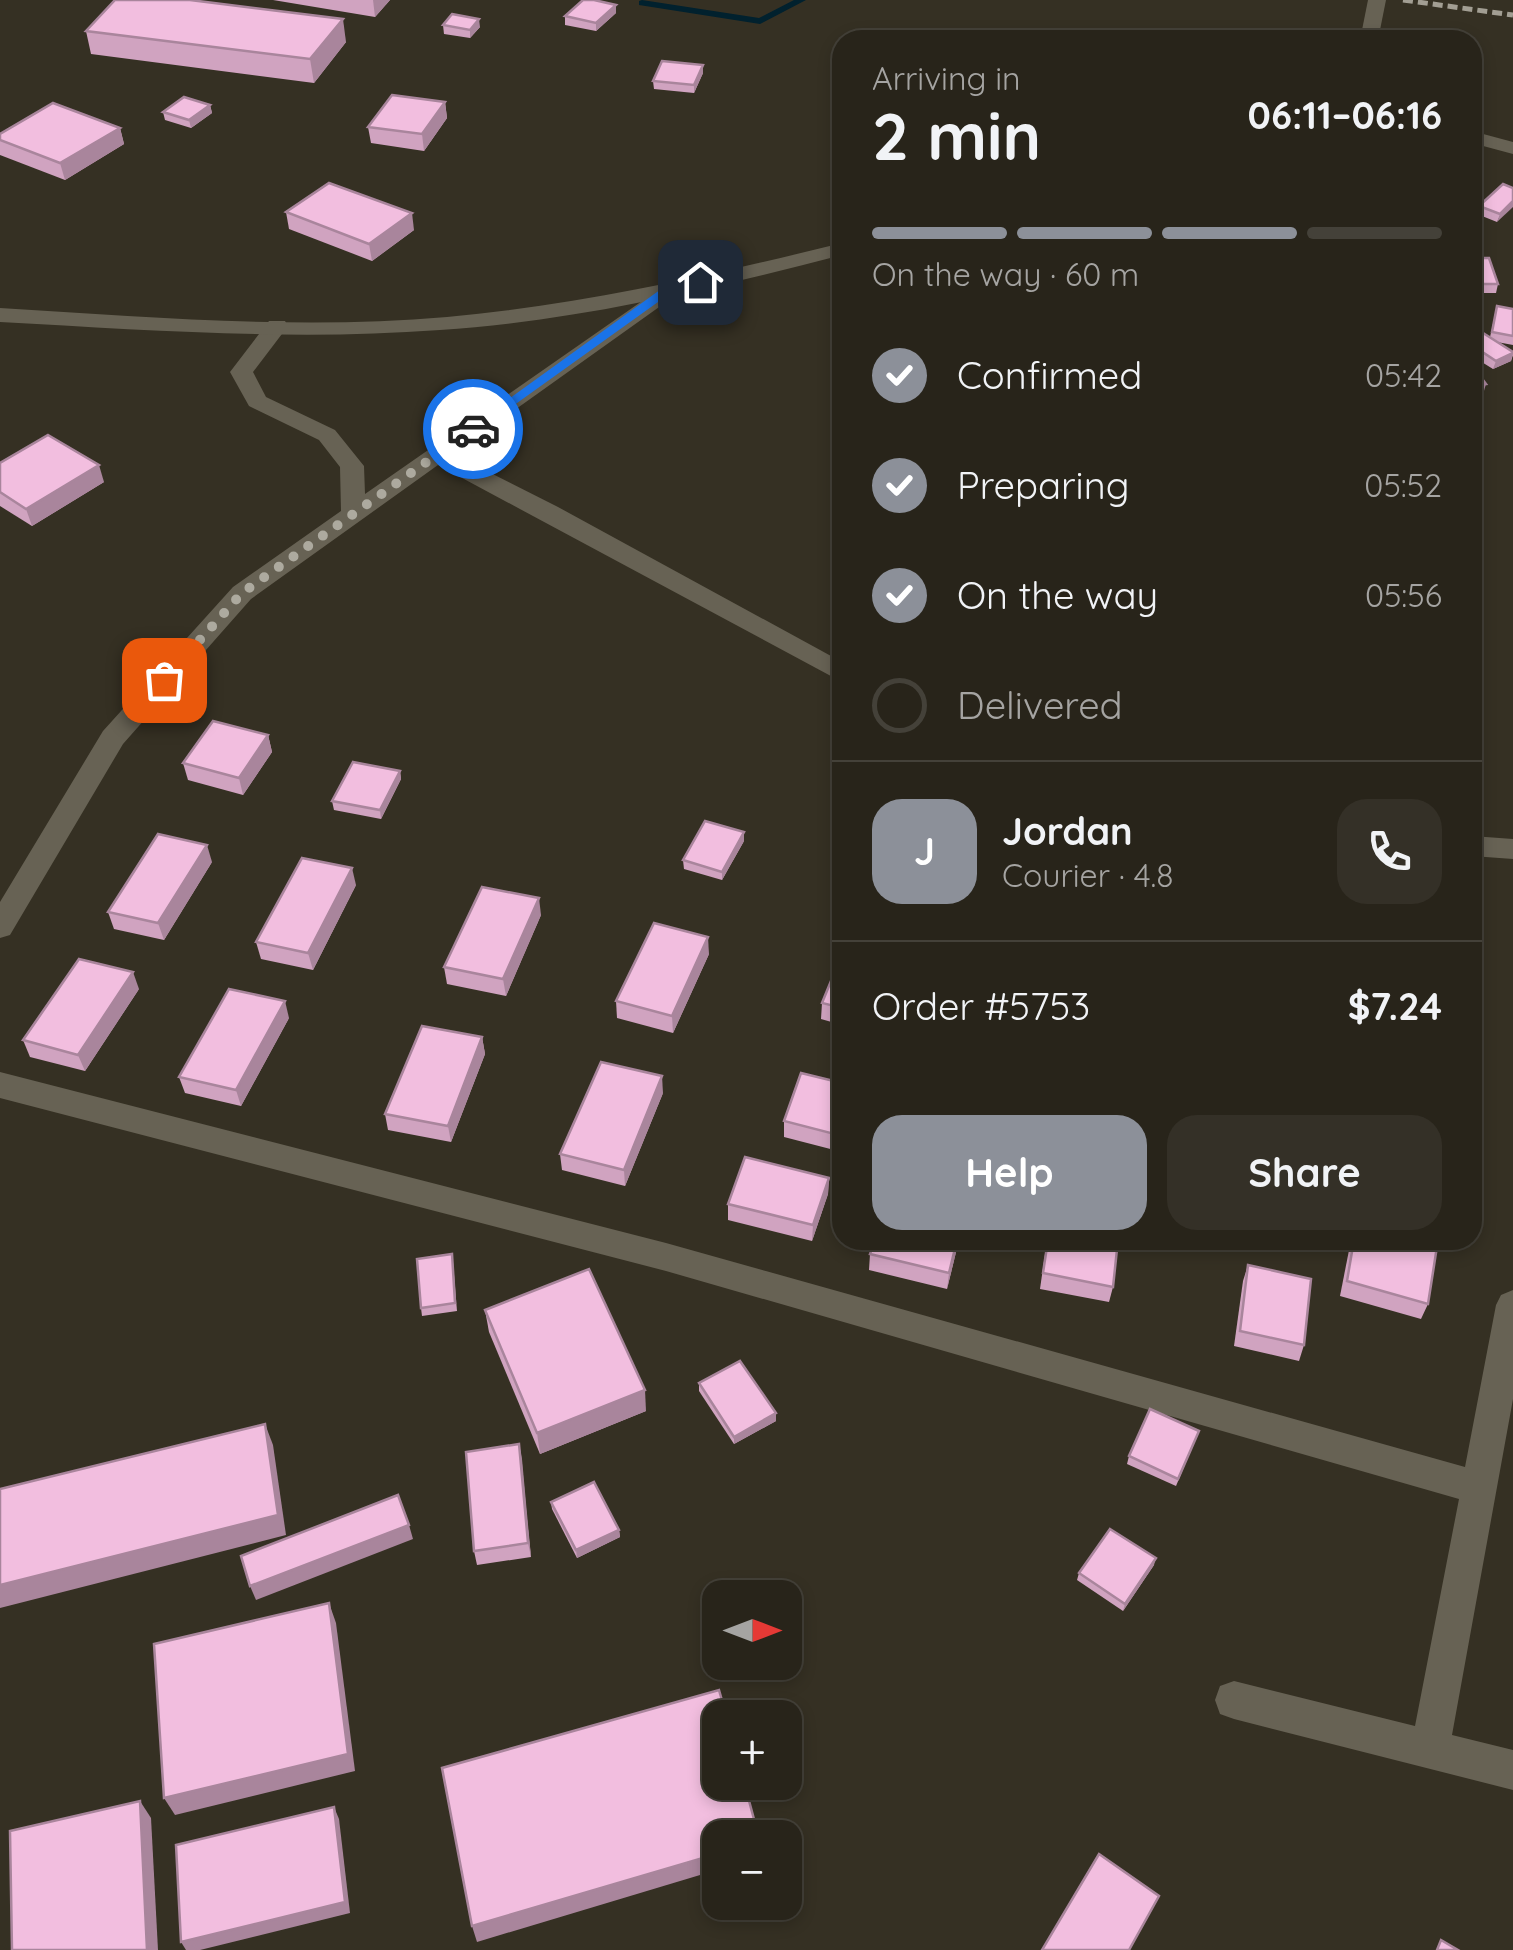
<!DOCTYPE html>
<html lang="en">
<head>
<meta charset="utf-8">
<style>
	body { margin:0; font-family:Quicksand,sans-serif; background:#343027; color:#f1f3f6; height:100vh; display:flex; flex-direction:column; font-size:38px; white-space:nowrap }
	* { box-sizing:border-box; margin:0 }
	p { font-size:32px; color:#a5a4a2 }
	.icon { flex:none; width:55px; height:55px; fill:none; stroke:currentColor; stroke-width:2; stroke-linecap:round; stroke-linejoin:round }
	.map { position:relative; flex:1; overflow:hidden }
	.drawer { position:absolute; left:832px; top:30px; width:650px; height:1220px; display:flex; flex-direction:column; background:#28241a; border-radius:30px; box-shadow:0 5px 15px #0003,0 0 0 2px #444139 }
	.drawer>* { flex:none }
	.needle { width:65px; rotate:90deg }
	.controls { position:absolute; left:702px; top:1580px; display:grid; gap:20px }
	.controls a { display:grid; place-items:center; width:100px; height:100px; border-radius:20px; background:#28241a; box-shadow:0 5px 15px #0003,0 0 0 2px #444139; font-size:50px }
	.pin { position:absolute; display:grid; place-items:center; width:85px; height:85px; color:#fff; margin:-42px; border-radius:20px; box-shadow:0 5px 15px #0006 }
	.courier { position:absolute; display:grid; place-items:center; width:100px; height:100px; margin:-50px; border:8px solid #1a73e8; border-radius:50%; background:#fff; color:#222; box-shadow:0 2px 12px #0007 }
	.headline em { font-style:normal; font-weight:700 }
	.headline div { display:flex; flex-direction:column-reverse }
	.headline { display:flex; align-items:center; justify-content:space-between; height:170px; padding:0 40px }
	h1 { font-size:65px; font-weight:700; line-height:75px }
	.bar { display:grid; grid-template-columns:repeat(4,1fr); gap:15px 10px; align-content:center; height:120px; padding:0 40px }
	.bar i { height:12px; border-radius:8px; background:#444139 }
	.bar .current { background:#8c9099 }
	.bar p { grid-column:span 4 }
	.line { display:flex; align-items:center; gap:25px; padding:0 40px; border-top:2px solid #444139 }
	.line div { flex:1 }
	.round { display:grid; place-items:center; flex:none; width:105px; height:105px; border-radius:30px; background:#343027 }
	ol { padding:0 40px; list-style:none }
	li { display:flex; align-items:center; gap:30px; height:110px }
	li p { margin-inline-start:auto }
	li .icon { padding:10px; border-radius:50%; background:#8c9099; color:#fff; stroke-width:4 }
	li:last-child { color:#a5a4a2 }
	li i { width:55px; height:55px; border:5px solid #444139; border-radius:50% }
	.button { display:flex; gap:20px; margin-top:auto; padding:20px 40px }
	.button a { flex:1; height:115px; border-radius:30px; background:#8c9099; color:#fff; font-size:40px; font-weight:700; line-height:115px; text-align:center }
	.button a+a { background:#343027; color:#f1f3f6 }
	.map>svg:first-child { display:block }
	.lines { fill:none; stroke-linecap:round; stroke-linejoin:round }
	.stream { fill:#01212e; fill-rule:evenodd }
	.street { fill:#676254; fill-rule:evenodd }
	.secondary { fill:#676254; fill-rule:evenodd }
	.rail { stroke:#a29e93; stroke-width:5; stroke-dasharray:10 5; stroke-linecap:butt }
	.wall { fill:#d0a3c0 }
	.shaded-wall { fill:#a9859c }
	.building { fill:#f2bedf; stroke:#a9859c; stroke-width:2.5 }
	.route { fill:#1a73e8 }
	.done { stroke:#adaa9f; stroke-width:10; stroke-dasharray:0 18 }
</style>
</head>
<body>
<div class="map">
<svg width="1513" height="1950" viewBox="0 0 1513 1950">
	<rect width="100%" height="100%" fill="#353023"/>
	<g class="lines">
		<polygon class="stream" points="642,0 759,18 794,0 806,0 760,24 639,5 639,1"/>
		<g class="street">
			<polygon points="1472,131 1513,142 1513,154 1472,143"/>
			<polygon points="668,283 679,290 676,295 453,454 558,507 842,662 842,682 438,465 251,599 123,744 10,935 0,938 0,902 103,731 233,587 341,511 340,467 319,440 249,406 230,372 269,321 285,321 288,326 253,372 266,397 335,430 364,466 365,494"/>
			<polygon points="1472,836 1513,839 1513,859 1472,856"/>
			<polygon points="0,1072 666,1243 1465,1467 1496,1305 1501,1295 1513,1290 1513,1399 1452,1735 1513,1750 1513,1790 1234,1719 1220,1714 1215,1700 1220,1686 1234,1681 1415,1726 1459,1499 666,1271 0,1098"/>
		</g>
		<g class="secondary">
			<polygon points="1368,0 1386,0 1378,40 1360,40"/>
			<path d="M842,243V255C711,289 576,321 440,330C293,341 147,330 0,322V308C148,317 299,330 447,317C581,305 712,275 842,243Z"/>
		</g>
		<polyline class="rail" points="1403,0 1513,15"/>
	</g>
	<g class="wall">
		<polygon points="273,0 390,0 375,17"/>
		<polygon points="616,13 596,31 565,25 565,16"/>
		<polygon points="443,25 480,27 470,38 444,34"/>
		<polygon points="86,31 346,42 314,83 91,54"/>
		<polygon points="703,65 703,73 694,93 654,89 653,81"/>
		<polygon points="445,102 447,118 424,151 371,143 368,127"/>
		<polygon points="210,105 212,113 191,128 165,120 163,112"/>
		<polygon points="120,128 124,144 65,180 0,155 0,134"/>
		<polygon points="1513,188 1497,222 1477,214 1479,206"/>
		<polygon points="286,212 414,230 372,261 289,229"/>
		<polygon points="1472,258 1498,284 1496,293 1472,293"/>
		<polygon points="1497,306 1513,309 1513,345 1497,342 1513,352 1513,355 1511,361 1493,369 1472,356 1472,326 1490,337"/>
		<polygon points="0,463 104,482 32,526 0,506"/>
		<polygon points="268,735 272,752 243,795 188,780 183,763"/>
		<polygon points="400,771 401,779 381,819 334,810 332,801"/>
		<polygon points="744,841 722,880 684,869 683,860"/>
		<polygon points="212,862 164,940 114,929 108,912"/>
		<polygon points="356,885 313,970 261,959 256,942"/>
		<polygon points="541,915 506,996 447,984 444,967"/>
		<polygon points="709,954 673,1033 617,1018 616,1001"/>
		<polygon points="842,960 842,1025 821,1019 822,1003"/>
		<polygon points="139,989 85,1071 30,1057 23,1040"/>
		<polygon points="289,1018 241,1106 185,1093 179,1077"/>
		<polygon points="482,1037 485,1054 451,1142 388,1130 385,1114"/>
		<polygon points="842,1083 842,1152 784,1137 784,1121"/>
		<polygon points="663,1093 625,1186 562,1170 560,1154"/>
		<polygon points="829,1178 828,1194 812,1241 728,1220 728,1204"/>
		<polygon points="875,1240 959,1240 947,1289 869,1270 870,1254"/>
		<polygon points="1047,1240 1113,1287 1109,1302 1040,1289"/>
		<polygon points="1351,1240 1438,1240 1428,1304 1421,1319 1340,1296"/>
		<polygon points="453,1262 457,1311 422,1316 421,1308"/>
		<polygon points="1248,1265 1304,1345 1299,1361 1234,1346 1243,1281"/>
		<polygon points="485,1310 646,1411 540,1454 489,1332"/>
		<polygon points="699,1383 776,1413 776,1421 734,1444 699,1391"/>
		<polygon points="1199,1431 1176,1486 1127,1464 1129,1456"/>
		<polygon points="519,1444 531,1557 477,1565 474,1551"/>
		<polygon points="551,1502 619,1530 620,1537 577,1558 552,1509"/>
		<polygon points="1154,1565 1123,1611 1077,1580 1079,1573"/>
	</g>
	<g class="shaded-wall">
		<polygon points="373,0 390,0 375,17"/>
		<polygon points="616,5 616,13 596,31 596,23"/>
		<polygon points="343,19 346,42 314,83 310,59"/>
		<polygon points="479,19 480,27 470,38 470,30"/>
		<polygon points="703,65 703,73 694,93 694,85"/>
		<polygon points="445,102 447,118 424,151 422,134"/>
		<polygon points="210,105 212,113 191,128 189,120"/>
		<polygon points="120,128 124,144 65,180 60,163"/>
		<polygon points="1513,201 1513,207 1497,222 1500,214"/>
		<polygon points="412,213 414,230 372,261 369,244"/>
		<polygon points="1513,353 1511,361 1493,369 1496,361"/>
		<polygon points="1486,384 1481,401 1472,403 1472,386"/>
		<polygon points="99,465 104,482 32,526 26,509"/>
		<polygon points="268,735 272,752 243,795 239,778"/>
		<polygon points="400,771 401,779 381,819 380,810"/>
		<polygon points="744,832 744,841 722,880 722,872"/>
		<polygon points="207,845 212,862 164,940 158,923"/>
		<polygon points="352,868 356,885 313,970 308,953"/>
		<polygon points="539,898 541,915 506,996 503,979"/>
		<polygon points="708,937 709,954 673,1033 672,1016"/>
		<polygon points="133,972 139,989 85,1071 78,1055"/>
		<polygon points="285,1001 289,1018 241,1106 236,1090"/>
		<polygon points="482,1037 485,1054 451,1142 448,1126"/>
		<polygon points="662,1076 663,1093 625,1186 624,1170"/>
		<polygon points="829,1178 828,1194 812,1241 813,1225"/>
		<polygon points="957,1240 959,1240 947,1289 949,1273"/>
		<polygon points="645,1390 646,1411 540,1454 537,1433"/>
		<polygon points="776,1413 776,1421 734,1444 734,1437"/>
		<polygon points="265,1424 273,1445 286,1535 0,1608 0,1585"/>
		<polygon points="519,1444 522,1459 531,1557 528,1543"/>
		<polygon points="409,1525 413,1539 256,1600 250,1586"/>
		<polygon points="619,1530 620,1537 577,1558 576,1550"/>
		<polygon points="1156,1558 1154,1565 1123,1611 1125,1604"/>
		<polygon points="329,1603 336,1623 355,1771 175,1815 164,1798"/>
		<polygon points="140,1801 151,1818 158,1950 147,1950"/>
		<polygon points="334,1807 339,1819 350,1913 200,1950 186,1950 181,1942"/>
		<polygon points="720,1853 720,1869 477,1942 472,1926"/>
	</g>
	<g class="building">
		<polygon points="115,0 190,0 343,19 310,59 86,31"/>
		<polygon points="583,0 594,0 616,5 596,23 565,16"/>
		<polygon points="452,14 479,19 470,30 443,25"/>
		<polygon points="662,61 703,65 694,85 653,81"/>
		<polygon points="392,95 445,102 422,134 368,127"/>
		<polygon points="184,97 210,105 189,120 163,112"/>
		<polygon points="53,103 120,128 60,163 0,140 0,134"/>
		<polygon points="329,183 412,213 369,244 286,212"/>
		<polygon points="1503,184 1513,188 1513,201 1500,214 1479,206"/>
		<polygon points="1472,258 1489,258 1498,284 1472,284"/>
		<polygon points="1497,306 1513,309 1513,336 1492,332"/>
		<polygon points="1472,326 1513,352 1513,353 1496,361 1472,345"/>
		<polygon points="1472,365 1486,384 1472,386"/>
		<polygon points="48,435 99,465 26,509 0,492 0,463"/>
		<polygon points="213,721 268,735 239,778 183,763"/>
		<polygon points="353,762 400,771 380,810 332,801"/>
		<polygon points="705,821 744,832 722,872 683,860"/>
		<polygon points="158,834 207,845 158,923 108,912"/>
		<polygon points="302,858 352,868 308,953 256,942"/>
		<polygon points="482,887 539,898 503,979 444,967"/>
		<polygon points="654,923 708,937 672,1016 616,1001"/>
		<polygon points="79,959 133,972 78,1055 23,1040"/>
		<polygon points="840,959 842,960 842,1008 822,1003"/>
		<polygon points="1472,975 1479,976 1477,1034 1472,1033"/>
		<polygon points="229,989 285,1001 236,1090 179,1077"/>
		<polygon points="422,1026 482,1037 448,1126 385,1114"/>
		<polygon points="601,1062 662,1076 624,1170 560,1154"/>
		<polygon points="801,1073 842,1083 842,1136 784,1121"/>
		<polygon points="745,1157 829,1178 813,1225 728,1204"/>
		<polygon points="875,1240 957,1240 949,1273 870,1254"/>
		<polygon points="1048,1240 1118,1240 1113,1287 1043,1273"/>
		<polygon points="1354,1240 1438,1240 1428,1304 1347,1281"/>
		<polygon points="452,1254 455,1303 421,1308 417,1259"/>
		<polygon points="1248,1265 1311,1279 1304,1345 1240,1331"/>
		<polygon points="589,1269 645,1390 537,1433 485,1310"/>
		<polygon points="740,1361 776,1413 734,1437 699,1383"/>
		<polygon points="1150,1409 1199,1431 1178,1479 1129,1456"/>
		<polygon points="265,1424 278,1515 0,1585 0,1489"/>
		<polygon points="519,1444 528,1543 474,1551 466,1452"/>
		<polygon points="594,1482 619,1530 576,1550 551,1502"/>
		<polygon points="398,1495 409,1525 250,1586 241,1556"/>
		<polygon points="1110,1529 1156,1558 1125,1604 1079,1573"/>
		<polygon points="329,1603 348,1754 164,1798 154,1644"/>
		<polygon points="719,1690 727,1718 720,1718 720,1782 744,1782 759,1838 720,1838 720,1853 472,1926 442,1768"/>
		<polygon points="140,1801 147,1950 12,1950 10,1831"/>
		<polygon points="334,1807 345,1902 181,1942 176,1845"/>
		<polygon points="1099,1854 1159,1896 1129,1950 1042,1950"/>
		<polygon points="1441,1940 1458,1950 1437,1950"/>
	</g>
	<polygon class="route" points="700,278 704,284 672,292 478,431 467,429 664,287"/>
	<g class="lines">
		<polyline class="done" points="164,680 242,593 473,429"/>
	</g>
</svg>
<div class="controls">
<a><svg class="needle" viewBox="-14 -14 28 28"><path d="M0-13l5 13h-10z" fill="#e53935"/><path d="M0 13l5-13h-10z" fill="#a5a4a2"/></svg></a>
<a>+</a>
<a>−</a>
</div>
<div class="pin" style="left:164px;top:680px;background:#ea580c"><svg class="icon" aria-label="bag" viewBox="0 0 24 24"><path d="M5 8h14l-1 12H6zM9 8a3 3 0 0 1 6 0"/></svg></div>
<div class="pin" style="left:700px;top:282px;background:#1f2937"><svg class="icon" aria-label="home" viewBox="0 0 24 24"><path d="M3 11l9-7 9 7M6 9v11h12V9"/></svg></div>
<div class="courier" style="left:473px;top:429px"><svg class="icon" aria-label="car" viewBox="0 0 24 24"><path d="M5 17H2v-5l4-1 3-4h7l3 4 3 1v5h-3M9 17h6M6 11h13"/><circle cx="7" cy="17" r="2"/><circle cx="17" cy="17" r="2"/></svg></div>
<section class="drawer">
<div class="headline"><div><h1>2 min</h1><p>Arriving in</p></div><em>06:11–06:16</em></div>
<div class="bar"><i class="current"></i><i class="current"></i><i class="current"></i><i></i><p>On the way · 60 m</p></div>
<ol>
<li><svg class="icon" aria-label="check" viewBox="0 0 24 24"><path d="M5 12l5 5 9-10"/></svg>Confirmed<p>05:42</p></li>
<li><svg class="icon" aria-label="check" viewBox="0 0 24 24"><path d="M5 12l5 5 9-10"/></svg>Preparing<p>05:52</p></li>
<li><svg class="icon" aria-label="check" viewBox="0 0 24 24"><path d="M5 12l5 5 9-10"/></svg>On the way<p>05:56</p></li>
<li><i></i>Delivered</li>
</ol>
<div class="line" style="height:180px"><b class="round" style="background:#8c9099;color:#fff">J</b><div><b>Jordan</b><p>Courier · 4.8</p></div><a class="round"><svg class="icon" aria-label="phone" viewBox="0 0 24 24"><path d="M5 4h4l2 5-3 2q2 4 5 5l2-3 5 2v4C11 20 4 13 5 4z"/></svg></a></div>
<div class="line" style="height:130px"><div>Order #5753</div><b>$7.24</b></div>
<div class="button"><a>Help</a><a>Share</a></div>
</section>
</div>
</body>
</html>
